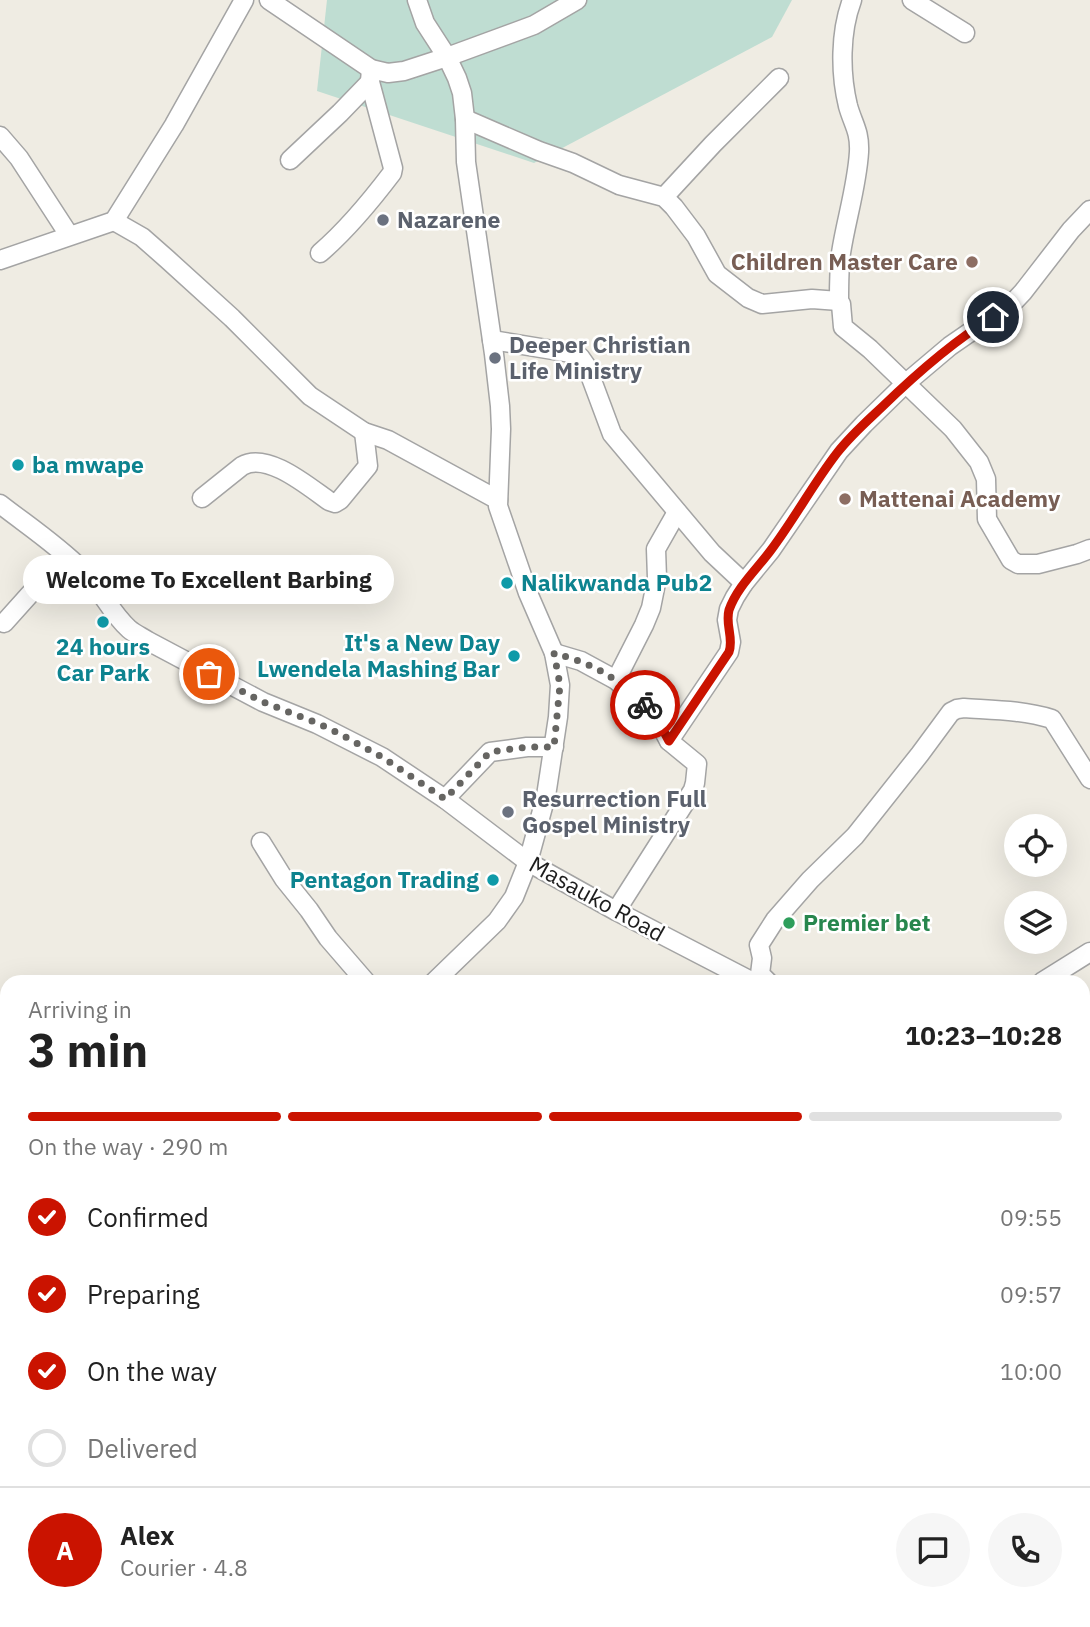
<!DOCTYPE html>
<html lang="en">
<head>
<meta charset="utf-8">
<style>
	body { margin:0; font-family:"IBM Plex Sans",sans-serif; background:#f6f6f6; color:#222; height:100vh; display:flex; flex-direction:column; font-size:26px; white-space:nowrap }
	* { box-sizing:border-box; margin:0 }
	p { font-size:23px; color:#767676 }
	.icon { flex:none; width:38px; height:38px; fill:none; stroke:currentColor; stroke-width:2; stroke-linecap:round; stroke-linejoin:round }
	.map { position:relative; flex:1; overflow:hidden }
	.details { position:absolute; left:0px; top:975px; width:1090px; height:653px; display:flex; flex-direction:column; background:#fff; border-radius:21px 21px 0 0; box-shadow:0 7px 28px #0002 }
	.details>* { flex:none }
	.buttons { position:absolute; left:1004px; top:814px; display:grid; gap:14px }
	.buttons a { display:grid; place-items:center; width:63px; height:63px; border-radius:50%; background:#fff; box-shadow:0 7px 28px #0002; font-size:35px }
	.pin { position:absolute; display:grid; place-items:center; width:60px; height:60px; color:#fff; margin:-30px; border:4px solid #fff; border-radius:50%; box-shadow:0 2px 7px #0007 }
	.courier { position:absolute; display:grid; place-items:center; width:70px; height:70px; margin:-35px; border:5px solid #ca1300; border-radius:50%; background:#fff; color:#222; box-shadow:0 2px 9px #0007 }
	.bubble { position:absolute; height:49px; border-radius:24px; background:#fff; box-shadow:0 7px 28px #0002; font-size:23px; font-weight:700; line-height:49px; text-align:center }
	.summary em { font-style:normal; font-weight:700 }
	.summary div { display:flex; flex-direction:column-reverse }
	.summary { display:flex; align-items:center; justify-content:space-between; height:119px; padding:0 28px }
	h1 { font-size:46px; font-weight:700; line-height:52px }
	.bar { display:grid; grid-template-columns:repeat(4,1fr); gap:10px 7px; align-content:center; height:84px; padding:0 28px }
	.bar i { height:9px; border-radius:5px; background:#e0e0e0 }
	.bar .current { background:#ca1300 }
	.bar p { grid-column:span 4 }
	.line { display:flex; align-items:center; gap:18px; padding:0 28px; border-top:2px solid #e0e0e0 }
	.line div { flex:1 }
	.round { display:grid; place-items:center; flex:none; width:74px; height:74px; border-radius:37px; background:#f6f6f6 }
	ol { padding:0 28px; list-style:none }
	li { display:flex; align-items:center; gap:21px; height:77px }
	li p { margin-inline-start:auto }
	li .icon { padding:7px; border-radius:50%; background:#ca1300; color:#fff; stroke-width:4 }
	li:last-child { color:#767676 }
	li i { width:38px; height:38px; border:4px solid #e0e0e0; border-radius:50% }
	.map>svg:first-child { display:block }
	.wetland { fill:#bfddd2 }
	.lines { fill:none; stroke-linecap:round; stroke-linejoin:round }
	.stream { stroke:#a2cadd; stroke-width:4.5 }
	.minor-casing { stroke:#a4a4a4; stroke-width:21 }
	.minor { stroke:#fff; stroke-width:18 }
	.done { stroke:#666562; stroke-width:7; stroke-dasharray:0 12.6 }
	.route { stroke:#ca1300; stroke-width:9 }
	.worship-dot { fill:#6b7280; stroke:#fff; stroke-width:2.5 }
	.education-dot { fill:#8d6e63; stroke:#fff; stroke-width:2.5 }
	.culture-dot { fill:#0f9aa8; stroke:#fff; stroke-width:2.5 }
	.leisure-dot { fill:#2e9e5b; stroke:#fff; stroke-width:2.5 }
	.labels { text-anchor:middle; stroke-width:5; stroke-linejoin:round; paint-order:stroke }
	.worship-label { font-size:23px; font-weight:bold; fill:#5b616d; stroke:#fff; text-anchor:start }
	.education-label { font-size:23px; font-weight:bold; fill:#785e54; stroke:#fff; text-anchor:end }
	.culture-label { font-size:23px; font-weight:bold; fill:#0d838f; stroke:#fff; text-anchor:start }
	.street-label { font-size:23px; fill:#1d1d1d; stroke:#fff }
	.leisure-label { font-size:23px; font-weight:bold; fill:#27864d; stroke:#fff; text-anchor:start }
</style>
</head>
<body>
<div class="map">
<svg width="1090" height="1627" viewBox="0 0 1090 1627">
	<rect width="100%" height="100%" fill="#efece3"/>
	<polygon class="wetland" points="327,0 792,0 772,37 534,163 317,91"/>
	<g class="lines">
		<polyline class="stream" points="0,1066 7,1065"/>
		<defs>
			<g id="minor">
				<polyline points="269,0 371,69 388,73 404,71 447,57 534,25 577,0"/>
				<polyline points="417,0 425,23 447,57 457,78 462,93 465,119 466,162 494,354 500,406 501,429 498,506 528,593 554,653 560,685 558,717 546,796 528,862 514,897 497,921 434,982"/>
				<path d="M852,0C840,32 840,73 848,106C853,124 860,131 859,152C857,186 846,220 841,253C839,269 839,285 839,301L841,304L843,327L870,349L953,429L979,462L986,479L987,519L1011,560L1018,564H1038L1077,554L1090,549"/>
				<polyline points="912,0 965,33"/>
				<polyline points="465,119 539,151 573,163 619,185 664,197 674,207 696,236 717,274 748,298 762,304 812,299 839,301"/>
				<polyline points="0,136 19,158 69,235"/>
				<polyline points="290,160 340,113 370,82"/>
				<polyline points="664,197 713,144 779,78"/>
				<polyline points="114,221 142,237 167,259 232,318 310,396 364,432 388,440 498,500"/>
				<path d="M320,253C348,229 370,202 392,173L393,168L370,82L371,69"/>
				<polyline points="0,260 114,221 174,125 244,0"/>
				<polyline points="492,340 571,353 580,357 587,367 612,434 712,553 744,583"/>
				<path d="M202,498L242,466C267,451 309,487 329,501L335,503L340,500L368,466L364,432"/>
				<path d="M0,504C27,525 57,545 81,569C100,587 110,612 129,629C135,634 142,637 148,641L263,702L317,724L382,757L445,799L528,862L616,911L753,982"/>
				<polyline points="4,623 65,555"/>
				<polyline points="554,653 581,661 616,680 656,717 669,741 697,764 695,783 693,790 616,911"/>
				<polyline points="616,680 644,625 651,608 657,578 656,549 677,512"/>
				<polyline points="669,741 729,652 731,642 727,620 729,609 735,597 744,583 771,550 839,451 864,424 905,384 950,346 979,326 1007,309 1023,292 1071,230 1090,210"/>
				<polyline points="445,799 490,752 527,747 554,747"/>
				<polyline points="261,842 284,879 309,910 328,938 366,982"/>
				<path d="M768,982L760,974L762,958L759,945L775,920L810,880L855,836L920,754L951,712L957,709L964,708C994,710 1023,710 1052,719L1090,779"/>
				<polyline points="1042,982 1090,952"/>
				<polyline points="0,1053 7,1053"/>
				<polyline points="1083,1150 1090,1155"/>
				<polyline points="1,1282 7,1489"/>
				<polyline points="1083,1360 1090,1353"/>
				<polyline points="0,1511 7,1510"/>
				<polyline points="100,1620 100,1627"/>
				<polyline points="317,1620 317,1627"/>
				<polyline points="402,1620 403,1627"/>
				<polyline points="702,1620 702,1627"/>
				<polyline points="931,1620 934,1627"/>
				<polyline points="583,1627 628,1623"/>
			</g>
		</defs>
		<use href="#minor" class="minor-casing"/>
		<use href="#minor" class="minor"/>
	</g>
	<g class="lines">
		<path class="done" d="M209,674L263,702L317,723L340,734L382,757L445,799L490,752L527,747H554L560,685L554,653C596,665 614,676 645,705"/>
		<path class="route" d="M645,705L656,717L669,741L729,652C734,638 725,625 729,610C737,587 757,569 771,550C795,518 813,484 837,453C850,436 866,422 882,407C916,374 952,342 993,317"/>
	</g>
	<g class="worship-dot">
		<circle cx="383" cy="220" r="7"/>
		<circle cx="495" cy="358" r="7"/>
		<circle cx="508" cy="812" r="7"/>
	</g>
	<g class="education-dot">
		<circle cx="972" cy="262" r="7"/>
		<circle cx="845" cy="499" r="7"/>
	</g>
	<g class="culture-dot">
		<circle cx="18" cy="465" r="7"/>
		<circle cx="507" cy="583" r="7"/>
		<circle cx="103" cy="622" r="7"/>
		<circle cx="514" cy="656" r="7"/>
		<circle cx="493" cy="880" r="7"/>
	</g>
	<circle class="leisure-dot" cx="789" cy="923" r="7"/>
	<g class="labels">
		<g class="worship-label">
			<text x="397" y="228">Nazarene</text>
			<text x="509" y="353">Deeper Christian<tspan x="509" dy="26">Life Ministry</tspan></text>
			<text x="522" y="807">Resurrection Full<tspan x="522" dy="26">Gospel Ministry</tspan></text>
		</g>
		<g class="education-label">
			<text x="958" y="270">Children Master Care</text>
			<text x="859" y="507" text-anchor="start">Mattenai Academy</text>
		</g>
		<g class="culture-label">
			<text x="32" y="473">ba mwape</text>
			<text x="521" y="591">Nalikwanda Pub2</text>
			<text x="500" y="651" text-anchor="end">It's a New Day<tspan x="500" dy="26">Lwendela Mashing Bar</tspan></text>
			<text x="103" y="655" text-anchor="middle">24 hours<tspan x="103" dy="26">Car Park</tspan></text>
			<text x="479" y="888" text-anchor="end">Pentagon Trading</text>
		</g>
		<g class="street-label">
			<text transform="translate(597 899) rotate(29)" y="8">Masauko Road</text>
		</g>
		<g class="leisure-label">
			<text x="803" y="931">Premier bet</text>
		</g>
	</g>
</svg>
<div class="buttons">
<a><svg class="icon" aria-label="locate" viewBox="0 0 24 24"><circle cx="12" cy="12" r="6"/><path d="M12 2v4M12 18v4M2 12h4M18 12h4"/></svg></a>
<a><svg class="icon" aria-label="layers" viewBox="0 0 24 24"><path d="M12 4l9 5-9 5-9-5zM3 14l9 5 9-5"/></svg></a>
</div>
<div class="pin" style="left:209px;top:674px;background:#ea580c"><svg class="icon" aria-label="bag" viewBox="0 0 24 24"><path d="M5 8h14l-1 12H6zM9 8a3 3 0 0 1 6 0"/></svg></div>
<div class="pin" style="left:993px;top:317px;background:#1f2937"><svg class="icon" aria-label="home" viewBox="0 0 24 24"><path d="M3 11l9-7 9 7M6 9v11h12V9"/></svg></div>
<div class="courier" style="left:645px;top:705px"><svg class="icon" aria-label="bike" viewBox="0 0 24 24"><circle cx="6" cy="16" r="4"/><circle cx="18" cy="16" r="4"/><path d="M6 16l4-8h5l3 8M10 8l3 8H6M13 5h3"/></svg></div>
<div class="bubble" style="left:23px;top:555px;width:371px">Welcome To Excellent Barbing</div>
<section class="details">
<div class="summary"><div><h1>3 min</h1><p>Arriving in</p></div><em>10:23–10:28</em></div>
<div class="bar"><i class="current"></i><i class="current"></i><i class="current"></i><i></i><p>On the way · 290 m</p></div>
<ol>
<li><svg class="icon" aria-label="check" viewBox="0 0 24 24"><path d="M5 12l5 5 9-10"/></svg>Confirmed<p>09:55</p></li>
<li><svg class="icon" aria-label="check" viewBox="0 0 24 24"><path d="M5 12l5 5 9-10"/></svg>Preparing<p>09:57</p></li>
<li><svg class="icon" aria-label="check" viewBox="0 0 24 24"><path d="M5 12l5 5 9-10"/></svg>On the way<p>10:00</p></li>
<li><i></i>Delivered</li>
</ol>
<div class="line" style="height:126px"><b class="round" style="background:#ca1300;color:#fff">A</b><div><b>Alex</b><p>Courier · 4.8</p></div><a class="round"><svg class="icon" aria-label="chat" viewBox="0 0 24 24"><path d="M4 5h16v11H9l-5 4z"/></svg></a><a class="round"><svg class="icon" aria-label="phone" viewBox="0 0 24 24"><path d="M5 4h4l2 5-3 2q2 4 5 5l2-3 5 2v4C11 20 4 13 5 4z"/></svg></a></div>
</section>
</div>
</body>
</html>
